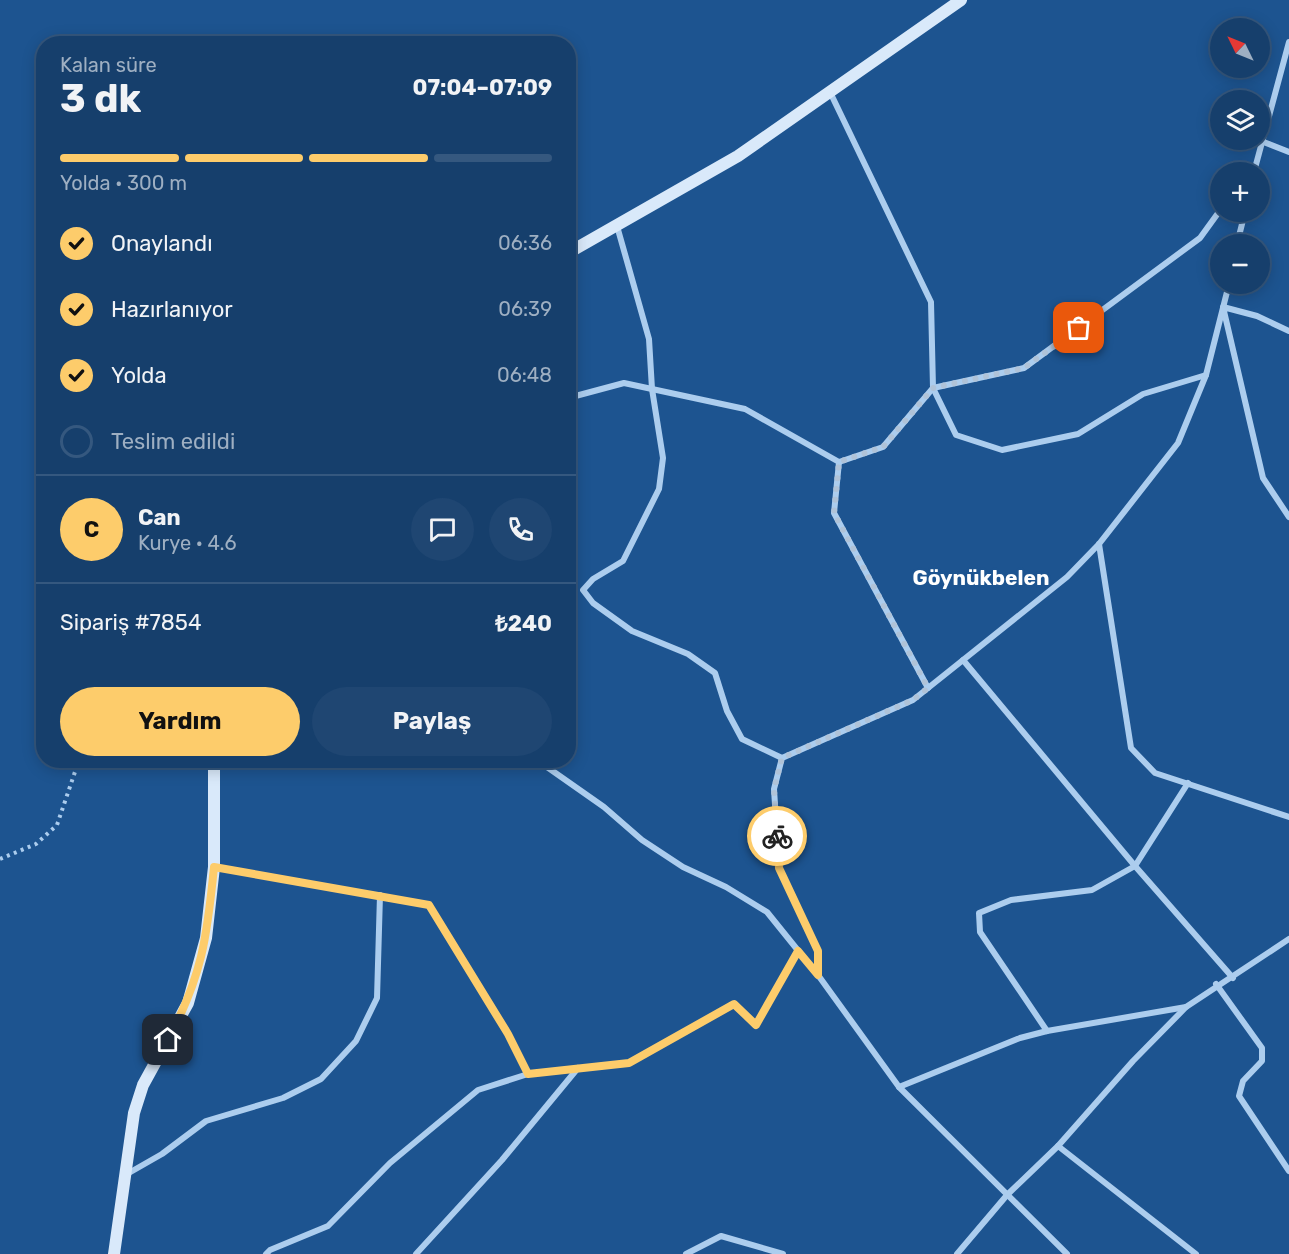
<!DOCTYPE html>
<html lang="tr">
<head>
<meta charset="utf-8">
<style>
	body { margin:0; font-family:Rubik,sans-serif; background:#1f4672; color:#f1f3f6; height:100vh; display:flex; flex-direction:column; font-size:22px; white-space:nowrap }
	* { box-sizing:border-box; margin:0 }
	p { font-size:20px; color:#9eafc2 }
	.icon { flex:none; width:33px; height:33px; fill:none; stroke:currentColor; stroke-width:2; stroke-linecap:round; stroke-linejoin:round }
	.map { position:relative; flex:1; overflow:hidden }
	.side { position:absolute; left:36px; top:36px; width:540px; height:732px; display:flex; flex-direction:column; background:#163f6c; border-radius:24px; box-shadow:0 3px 15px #0003,0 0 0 2px #35587f }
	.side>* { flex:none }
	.needle { width:39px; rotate:313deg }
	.controls { position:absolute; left:1210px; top:18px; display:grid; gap:12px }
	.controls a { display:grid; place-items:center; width:60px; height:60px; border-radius:50%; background:#163f6c; box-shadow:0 3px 15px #0003,0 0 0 2px #35587f; font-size:30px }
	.pin { position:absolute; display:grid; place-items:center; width:51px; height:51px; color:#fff; margin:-26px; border-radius:12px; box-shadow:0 3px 9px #0006 }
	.courier { position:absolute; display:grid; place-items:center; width:60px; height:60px; margin:-30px; border:4px solid #fdcc6b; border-radius:50%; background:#fff; color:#222; box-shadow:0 2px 8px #0007 }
	.overview em { font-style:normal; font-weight:700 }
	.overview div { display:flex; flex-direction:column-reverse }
	.overview { display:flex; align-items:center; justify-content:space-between; height:102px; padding:0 24px }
	h1 { font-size:39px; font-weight:700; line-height:45px }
	.bar { display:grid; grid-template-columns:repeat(4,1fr); gap:9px 6px; align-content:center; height:72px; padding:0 24px }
	.bar i { height:8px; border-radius:4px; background:#35587f }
	.bar .on { background:#fdcc6b }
	.bar p { grid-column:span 4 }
	.line { display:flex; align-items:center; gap:15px; padding:0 24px; border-top:2px solid #35587f }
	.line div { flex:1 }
	.round { display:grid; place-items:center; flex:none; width:63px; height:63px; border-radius:32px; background:#1f4672 }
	ol { padding:0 24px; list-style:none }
	li { display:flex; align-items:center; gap:18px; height:66px }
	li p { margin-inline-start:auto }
	li .icon { padding:6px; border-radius:50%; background:#fdcc6b; color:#111; stroke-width:4 }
	li:last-child { color:#9eafc2 }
	li i { width:33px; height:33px; border:3px solid #35587f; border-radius:50% }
	.primary-button { display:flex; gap:12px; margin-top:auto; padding:12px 24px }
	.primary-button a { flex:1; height:69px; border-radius:36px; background:#fdcc6b; color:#111; font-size:24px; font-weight:700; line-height:69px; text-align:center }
	.primary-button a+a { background:#1f4672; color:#f1f3f6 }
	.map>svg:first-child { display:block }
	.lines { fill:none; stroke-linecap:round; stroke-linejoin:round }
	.path { stroke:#accdee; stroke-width:4; stroke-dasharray:3 4.5; stroke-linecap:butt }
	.street { stroke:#accdee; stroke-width:6 }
	.secondary { stroke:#d9e9fa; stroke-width:12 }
	.done { stroke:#b0c3d8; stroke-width:6; stroke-dasharray:0 10.8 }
	.route { stroke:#fdcc6b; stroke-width:8 }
	.labels { text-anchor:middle; stroke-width:4.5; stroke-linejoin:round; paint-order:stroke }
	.quarter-label { font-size:21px; font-weight:bold; fill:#fff; stroke:#1d5490 }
</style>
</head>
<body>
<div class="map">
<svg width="1289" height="1254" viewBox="0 0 1289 1254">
	<rect width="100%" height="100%" fill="#1d5490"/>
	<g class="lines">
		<polyline class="path" points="0,859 36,844 57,825 79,760"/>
		<g class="street">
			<polyline points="830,92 931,302 933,388 956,435 1002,450 1078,434 1143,394 1206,375"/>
			<polyline points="1261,141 1289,152"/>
			<polyline points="1254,172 1289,42"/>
			<polyline points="617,226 649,339 652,389 663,458 659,489 623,561 593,579 583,590 593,603 632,631 688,654 715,673 727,711 742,739 782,758"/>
			<polyline points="1237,244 1245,212"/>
			<polyline points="1289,331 1257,316 1223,307 1263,478 1289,517"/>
			<polyline points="568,398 624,383 745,409 839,462 834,513 928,688"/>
			<polyline points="839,462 883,447 933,388 1024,368 1200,238 1221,209"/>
			<polyline points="1099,544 1131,748 1155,773 1289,817"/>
			<polyline points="963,660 1135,866 1233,978"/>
			<polyline points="537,760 604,807 642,840 683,867 726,887 767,912 817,974"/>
			<polyline points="214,867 429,905 508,1034 528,1074"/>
			<polyline points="1216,984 1262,1048 1262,1061 1243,1081 1239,1096 1289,1171"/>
			<polyline points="1047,1031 980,932 979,913 1011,900 1092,890 1135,866 1188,783"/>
			<polyline points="899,1087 1020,1038 1047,1031 1186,1007"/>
			<polyline points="1058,1146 1196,1254"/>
			<polyline points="127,1174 162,1154 206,1121 283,1098 321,1079 356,1041 377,998 380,895"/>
			<polyline points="266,1254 270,1250 328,1226 390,1163 478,1090 528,1074 629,1063 734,1004 756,1025 798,951"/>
			<polyline points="416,1254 502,1160 578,1068"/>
			<polyline points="686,1254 721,1236 783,1254"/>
			<polyline points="957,1254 1007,1195 1058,1146 1133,1061 1186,1007 1289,939"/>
			<polyline points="1067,1254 899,1087 818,975 818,951 779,868 774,789 782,758 913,700 1067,577 1099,544 1178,443 1206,375 1229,284"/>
		</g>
		<g class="secondary">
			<polyline points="568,253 738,156 961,0"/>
			<polyline points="114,1254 134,1113 143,1085 188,1003 206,938 214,867 214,760"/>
		</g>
	</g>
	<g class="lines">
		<polyline class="done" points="777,836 774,789 782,758 913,700 928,688 834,513 839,462 883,447 933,388 1024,368 1079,328"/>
		<path class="route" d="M168,1040C202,976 207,938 214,867L429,905L508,1034L528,1074L629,1063L734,1004L756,1025L798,951L818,975V951L779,868L777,836"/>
	</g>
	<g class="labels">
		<g class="quarter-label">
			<text x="981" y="585">Göynükbelen</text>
		</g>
	</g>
</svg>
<div class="controls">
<a><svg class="needle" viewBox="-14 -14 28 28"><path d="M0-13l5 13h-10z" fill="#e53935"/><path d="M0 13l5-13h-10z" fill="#9eafc2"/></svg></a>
<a><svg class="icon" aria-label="layers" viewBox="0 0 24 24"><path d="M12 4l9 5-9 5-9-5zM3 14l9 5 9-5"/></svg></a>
<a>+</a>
<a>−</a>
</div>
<div class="pin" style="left:1079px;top:328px;background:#ea580c"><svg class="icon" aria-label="bag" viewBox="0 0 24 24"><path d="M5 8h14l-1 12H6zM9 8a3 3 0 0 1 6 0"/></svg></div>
<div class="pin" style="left:168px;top:1040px;background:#1f2937"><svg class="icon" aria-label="home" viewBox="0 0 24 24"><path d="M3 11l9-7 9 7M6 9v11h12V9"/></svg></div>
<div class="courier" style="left:777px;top:836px"><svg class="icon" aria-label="bike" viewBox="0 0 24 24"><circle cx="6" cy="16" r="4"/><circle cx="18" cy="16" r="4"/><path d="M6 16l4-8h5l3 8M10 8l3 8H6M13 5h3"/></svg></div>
<section class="side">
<div class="overview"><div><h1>3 dk</h1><p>Kalan süre</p></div><em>07:04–07:09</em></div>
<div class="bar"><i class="on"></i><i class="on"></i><i class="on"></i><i></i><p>Yolda · 300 m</p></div>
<ol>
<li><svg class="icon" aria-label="check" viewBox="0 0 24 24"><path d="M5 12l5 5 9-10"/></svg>Onaylandı<p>06:36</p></li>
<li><svg class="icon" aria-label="check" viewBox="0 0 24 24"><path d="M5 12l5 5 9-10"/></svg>Hazırlanıyor<p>06:39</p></li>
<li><svg class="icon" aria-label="check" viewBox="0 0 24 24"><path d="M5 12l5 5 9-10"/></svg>Yolda<p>06:48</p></li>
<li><i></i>Teslim edildi</li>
</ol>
<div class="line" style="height:108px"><b class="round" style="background:#fdcc6b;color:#111">C</b><div><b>Can</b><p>Kurye · 4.6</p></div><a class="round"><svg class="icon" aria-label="chat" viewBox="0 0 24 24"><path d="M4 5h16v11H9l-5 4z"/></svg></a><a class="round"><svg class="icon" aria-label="phone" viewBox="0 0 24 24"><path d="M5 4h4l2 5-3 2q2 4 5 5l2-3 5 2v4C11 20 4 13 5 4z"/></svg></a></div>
<div class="line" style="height:78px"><div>Sipariş #7854</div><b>₺240</b></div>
<div class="primary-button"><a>Yardım</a><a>Paylaş</a></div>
</section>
</div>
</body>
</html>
